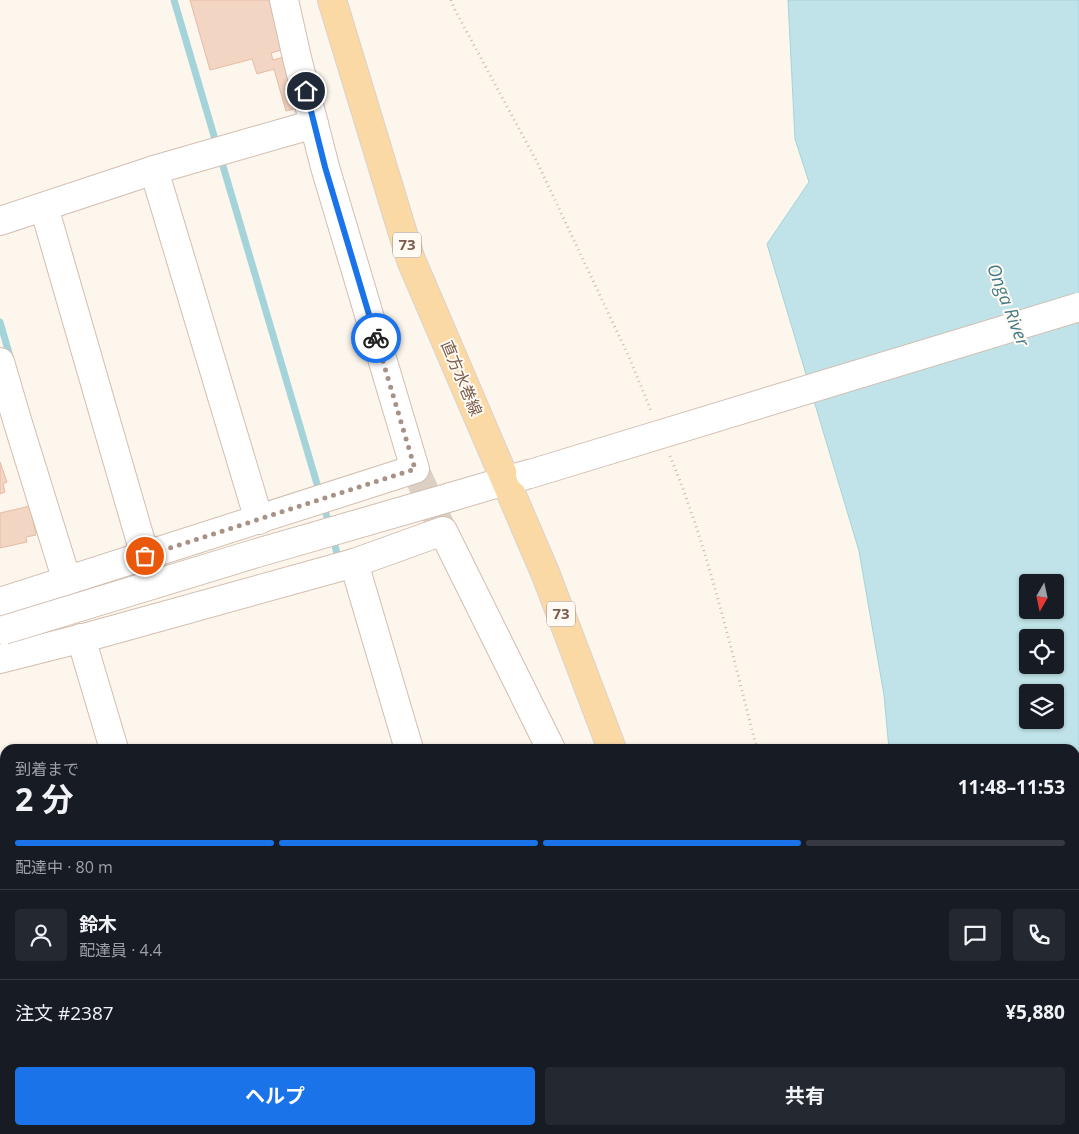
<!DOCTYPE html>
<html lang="ja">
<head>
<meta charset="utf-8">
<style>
	body { margin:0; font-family:"Open Sans","Noto Sans JP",sans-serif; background:#242831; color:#f1f3f6; height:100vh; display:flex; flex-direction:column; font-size:19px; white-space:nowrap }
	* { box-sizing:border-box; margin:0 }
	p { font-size:16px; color:#9ea1a6 }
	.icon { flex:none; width:28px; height:28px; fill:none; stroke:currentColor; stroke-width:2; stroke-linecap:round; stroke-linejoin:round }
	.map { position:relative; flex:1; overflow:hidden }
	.details { position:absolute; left:0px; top:744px; width:1080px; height:391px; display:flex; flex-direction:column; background:#171b24; border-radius:15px 15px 0 0; box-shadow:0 1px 4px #0004 }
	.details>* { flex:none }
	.needle { width:32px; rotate:189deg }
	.fabs { position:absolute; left:1019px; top:574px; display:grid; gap:10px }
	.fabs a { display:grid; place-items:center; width:45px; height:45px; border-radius:5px; background:#171b24; box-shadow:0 1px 4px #0004; font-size:25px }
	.pin { position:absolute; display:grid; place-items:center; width:42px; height:42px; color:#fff; margin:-21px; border:2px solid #fff; border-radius:50%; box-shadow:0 1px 5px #0007 }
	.courier { position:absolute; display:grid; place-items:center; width:50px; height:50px; margin:-25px; border:4px solid #1a73e8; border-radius:50%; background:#fff; color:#222; box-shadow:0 1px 6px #0007 }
	.summary em { font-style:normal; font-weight:700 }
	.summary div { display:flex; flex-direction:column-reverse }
	.summary { display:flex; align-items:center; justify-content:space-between; height:85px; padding:0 15px }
	h1 { font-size:32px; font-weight:700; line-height:38px }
	.bar { display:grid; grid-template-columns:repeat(4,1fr); gap:8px 5px; align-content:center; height:60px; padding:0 15px }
	.bar i { height:6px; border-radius:4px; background:#363941 }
	.bar .selected { background:#1a73e8 }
	.bar p { grid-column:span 4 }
	.line { display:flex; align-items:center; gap:12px; padding:0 15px; border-top:1px solid #363941 }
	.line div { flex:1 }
	.round { display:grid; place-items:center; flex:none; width:52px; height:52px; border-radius:5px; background:#242831 }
	.cta { display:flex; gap:10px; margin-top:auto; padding:10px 15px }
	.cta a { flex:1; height:58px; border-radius:5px; background:#1a73e8; color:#fff; font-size:20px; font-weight:700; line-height:58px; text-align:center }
	.cta a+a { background:#242831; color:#f1f3f6 }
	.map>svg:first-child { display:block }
	.water { fill:#bfe3e8; stroke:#a5d3da; fill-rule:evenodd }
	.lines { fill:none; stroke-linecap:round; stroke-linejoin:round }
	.stream { stroke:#a5d3da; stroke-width:7 }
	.building { fill:#f3d5c3; stroke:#e6bba3 }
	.minor-tunnel { stroke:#dcd0c4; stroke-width:28; stroke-dasharray:28 14; stroke-linecap:butt }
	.minor-casing { stroke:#d1beb0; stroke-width:30 }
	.major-casing { stroke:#dad1cd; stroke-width:30 }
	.path { stroke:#d9b8a5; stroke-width:3; stroke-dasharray:1 4; stroke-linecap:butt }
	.minor { stroke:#fff; stroke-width:28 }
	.major { stroke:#fbd9a5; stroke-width:28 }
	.minor-bridge-casing { stroke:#d1beb0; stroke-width:30; stroke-linecap:butt }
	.minor-bridge { stroke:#fff; stroke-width:28 }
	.done { stroke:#a89285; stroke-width:5; stroke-dasharray:0 9 }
	.route { stroke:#1a73e8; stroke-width:6 }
	.labels { text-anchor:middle; stroke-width:4; stroke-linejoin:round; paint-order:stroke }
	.shield { fill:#fffaf3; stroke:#a28b7f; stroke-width:1 }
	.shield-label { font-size:15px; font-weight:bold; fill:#7a5c4d }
	.street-label { font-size:16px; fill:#7a5c4d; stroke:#fffaf3 }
	.water-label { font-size:18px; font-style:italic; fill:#437c86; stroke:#fffaf3 }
</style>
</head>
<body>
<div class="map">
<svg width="1079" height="1134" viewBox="0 0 1079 1134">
	<rect width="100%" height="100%" fill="#fdf6ec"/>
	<path class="water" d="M788,0H1079V1134H956L955,1130H1075V749H889L884,695L859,551L767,244L809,182L795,139ZM1028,582H1055V610H1028ZM1028,638H1055V665H1028ZM1028,692H1055V720H1028Z"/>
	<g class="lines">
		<g class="stream">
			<polyline points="174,0 217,146"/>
			<polyline points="220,156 320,494"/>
			<polyline points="0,322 11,360"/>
			<polyline points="323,504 330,527"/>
			<polyline points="333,538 339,561"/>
		</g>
	</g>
	<g class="building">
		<polygon points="190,0 271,0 285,49 271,53 273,60 287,56 301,107 286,111 274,69 257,74 252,59 210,70"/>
		<polygon points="0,462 7,482 3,484 5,492 0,494"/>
		<polygon points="30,506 36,535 26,537 27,542 0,548 0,513"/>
		<polygon points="5,843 5,871 0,855 0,844"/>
		<polygon points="151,1130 192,1130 179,1134 164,1134 163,1133 152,1134"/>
	</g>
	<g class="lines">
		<polyline class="minor-tunnel" points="415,469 443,531"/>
		<defs>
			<g id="minor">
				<polyline points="154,170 259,520"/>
				<polyline points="44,207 145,556"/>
				<polyline points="0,221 154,170 314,124"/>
				<polyline points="0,362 17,420 67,581"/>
				<polyline points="451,497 529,474"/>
				<polyline points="354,563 409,749"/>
				<polyline points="0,602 415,469 325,167 314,124 297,58 284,0"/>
				<polyline points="81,638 114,749"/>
				<polyline points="0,659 91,636 354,563 443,531 551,749"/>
				<polyline points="0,1022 5,1021"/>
				<polyline points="62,1130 63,1134"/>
				<polyline points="228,1130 229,1134"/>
				<polyline points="519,1130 520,1134"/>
				<polyline points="690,1130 690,1134"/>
			</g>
			<g id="major">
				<polyline points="332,0 411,260 546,575 612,749"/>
				<polyline points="718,1130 719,1134"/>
			</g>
		</defs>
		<use href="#minor" class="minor-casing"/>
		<use href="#major" class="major-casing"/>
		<g class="path">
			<polyline points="451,0 455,10 538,164 629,357 652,413"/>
			<path d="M670,456C709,550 731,650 757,749"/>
			<polyline points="860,1130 861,1134"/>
		</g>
		<use href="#minor" class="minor"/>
		<use href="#major" class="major"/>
		<defs>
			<g id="minor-bridge">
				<polyline points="530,474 1079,307"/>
				<polyline points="4,630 257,553 451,497"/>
			</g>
		</defs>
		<use href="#minor-bridge" class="minor-bridge-casing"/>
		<use href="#minor-bridge" class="minor-bridge"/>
	</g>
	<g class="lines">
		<polyline class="done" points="145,556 415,469 376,338"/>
		<polyline class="route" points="306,91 325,167 376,338"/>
	</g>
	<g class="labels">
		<g class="shield">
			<rect x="393" y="232.5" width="28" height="25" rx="4"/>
			<rect x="547" y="601.5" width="28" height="25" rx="4"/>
		</g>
		<g class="shield-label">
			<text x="407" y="250">73</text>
			<text x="561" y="619">73</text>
		</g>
		<g class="street-label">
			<text transform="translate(462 378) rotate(67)" y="6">直方水巻線</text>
		</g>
		<g class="water-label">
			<text transform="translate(1008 305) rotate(69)" y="6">Onga River</text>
		</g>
	</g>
</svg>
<div class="fabs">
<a><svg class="needle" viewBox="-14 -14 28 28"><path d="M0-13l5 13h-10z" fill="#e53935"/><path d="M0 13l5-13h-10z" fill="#9ea1a6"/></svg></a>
<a><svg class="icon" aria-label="locate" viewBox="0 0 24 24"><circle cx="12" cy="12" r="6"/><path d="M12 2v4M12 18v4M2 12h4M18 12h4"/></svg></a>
<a><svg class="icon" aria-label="layers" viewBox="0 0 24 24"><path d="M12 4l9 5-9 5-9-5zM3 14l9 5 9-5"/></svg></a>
</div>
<div class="pin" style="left:145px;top:556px;background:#ea580c"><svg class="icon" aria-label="bag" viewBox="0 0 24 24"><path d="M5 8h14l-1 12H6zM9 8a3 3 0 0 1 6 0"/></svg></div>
<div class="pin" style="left:306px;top:91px;background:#1f2937"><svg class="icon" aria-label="home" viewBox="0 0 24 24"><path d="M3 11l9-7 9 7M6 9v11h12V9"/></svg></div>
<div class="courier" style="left:376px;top:338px"><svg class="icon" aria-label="bike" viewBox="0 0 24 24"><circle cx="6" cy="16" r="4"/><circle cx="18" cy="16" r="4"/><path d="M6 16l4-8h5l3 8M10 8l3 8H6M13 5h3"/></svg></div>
<section class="details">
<div class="summary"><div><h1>2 分</h1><p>到着まで</p></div><em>11:48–11:53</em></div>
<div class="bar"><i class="selected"></i><i class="selected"></i><i class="selected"></i><i></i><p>配達中 · 80 m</p></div>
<div class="line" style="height:90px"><a class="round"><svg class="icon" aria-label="person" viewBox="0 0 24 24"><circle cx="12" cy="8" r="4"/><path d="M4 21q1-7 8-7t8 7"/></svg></a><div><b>鈴木</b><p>配達員 · 4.4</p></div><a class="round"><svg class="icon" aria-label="chat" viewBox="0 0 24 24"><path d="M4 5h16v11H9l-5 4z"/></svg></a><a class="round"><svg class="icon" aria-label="phone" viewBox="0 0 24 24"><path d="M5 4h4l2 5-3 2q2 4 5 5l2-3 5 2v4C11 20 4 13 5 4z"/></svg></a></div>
<div class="line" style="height:65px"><div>注文 #2387</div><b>¥5,880</b></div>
<div class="cta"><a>ヘルプ</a><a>共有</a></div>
</section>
</div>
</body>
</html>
